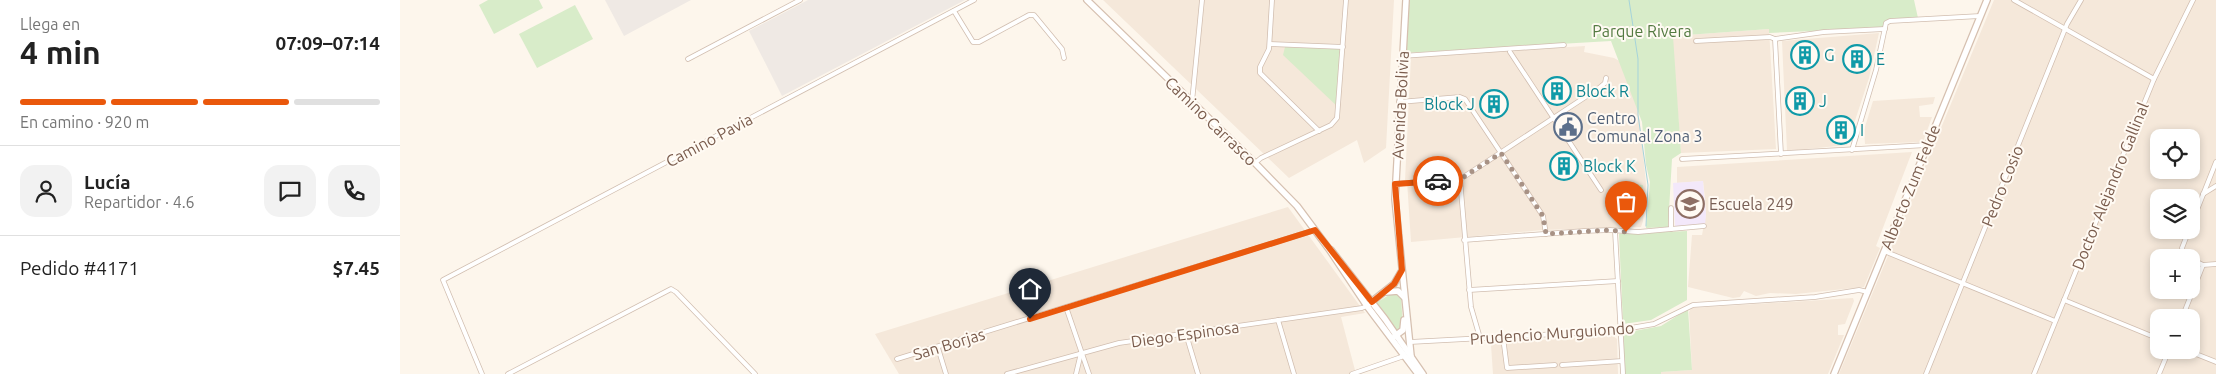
<!DOCTYPE html>
<html lang="es">
<head>
<meta charset="utf-8">
<style>
	body { margin:0; font-family:Ubuntu,sans-serif; background:#f2f2f2; color:#222; height:100vh; display:flex; flex-direction:column; font-size:19px; white-space:nowrap }
	* { box-sizing:border-box; margin:0 }
	p { font-size:16px; color:#767676 }
	.icon { flex:none; width:28px; height:28px; fill:none; stroke:currentColor; stroke-width:2; stroke-linecap:round; stroke-linejoin:round }
	.map { position:relative; flex:1; overflow:hidden }
	.drawer { display:flex; flex-direction:column; background:#fff; width:400px }
	.drawer>* { flex:none }
	.fabs { position:absolute; left:1750px; top:129px; display:grid; gap:10px }
	.fabs a { display:grid; place-items:center; width:50px; height:50px; border-radius:10px; background:#fff; box-shadow:0 2px 8px #0003; font-size:25px }
	.pin { position:absolute; display:grid; place-items:center; width:42px; height:42px; color:#fff; margin:-51px -21px; border-radius:50% 50% 50% 0; rotate:-45deg; box-shadow:0 0 5px #0007 }
	.pin .icon { rotate:45deg }
	.courier { position:absolute; display:grid; place-items:center; width:50px; height:50px; margin:-25px; border:4px solid #ea580c; border-radius:50%; background:#fff; color:#222; box-shadow:0 1px 6px #0007 }
	.head em { font-style:normal; font-weight:700 }
	.head div { display:flex; flex-direction:column-reverse }
	.head { display:flex; align-items:center; justify-content:space-between; height:85px; padding:0 20px }
	h1 { font-size:32px; font-weight:700; line-height:38px }
	.bar { display:grid; grid-template-columns:repeat(4,1fr); gap:8px 5px; align-content:center; height:60px; padding:0 20px }
	.bar i { height:6px; border-radius:4px; background:#e0e0e0 }
	.bar .current { background:#ea580c }
	.bar p { grid-column:span 4 }
	.line { display:flex; align-items:center; gap:12px; padding:0 20px; border-top:1px solid #e0e0e0 }
	.line div { flex:1 }
	.round { display:grid; place-items:center; flex:none; width:52px; height:52px; border-radius:15px; background:#f2f2f2 }
	main { display:flex; flex:1; min-height:0 }
	.map>svg:first-child { display:block }
	.residential { fill:#f5e8da; fill-rule:evenodd }
	.industrial { fill:#efe9e4 }
	.education { fill:#f3e8fa }
	.green { fill:#d8ecc9 }
	.lines { fill:none; stroke-linecap:round; stroke-linejoin:round }
	.stream { stroke:#a5d3da; stroke-width:1 }
	.street-casing { stroke:#d1beb0; stroke-width:5.5 }
	.secondary-casing { stroke:#d6c0b0; stroke-width:8 }
	.street { stroke:#fff; stroke-width:4 }
	.secondary { stroke:#fff; stroke-width:5.5 }
	.done { stroke:#a89285; stroke-width:5; stroke-dasharray:0 9 }
	.route { stroke:#ea580c; stroke-width:6 }
	.labels { text-anchor:middle; stroke-width:4; stroke-linejoin:round; paint-order:stroke }
	.park-label { font-size:16px; fill:#537a41; stroke:#fffaf3 }
	.culture-label { font-size:16px; fill:#0d838f; stroke:#fffaf3; text-anchor:start }
	.street-label { font-size:16px; fill:#7a5c4d; stroke:#fffaf3 }
	.service-label { font-size:16px; fill:#4e5e75; stroke:#fffaf3; text-anchor:start }
	.education-label { font-size:16px; fill:#785e54; stroke:#fffaf3; text-anchor:start }
</style>
</head>
<body>
<main>
<section class="drawer">
<div class="head"><div><h1>4 min</h1><p>Llega en</p></div><em>07:09–07:14</em></div>
<div class="bar"><i class="current"></i><i class="current"></i><i class="current"></i><i></i><p>En camino · 920 m</p></div>
<div class="line" style="height:90px"><a class="round"><svg class="icon" aria-label="person" viewBox="0 0 24 24"><circle cx="12" cy="8" r="4"/><path d="M4 21q1-7 8-7t8 7"/></svg></a><div><b>Lucía</b><p>Repartidor · 4.6</p></div><a class="round"><svg class="icon" aria-label="chat" viewBox="0 0 24 24"><path d="M4 5h16v11H9l-5 4z"/></svg></a><a class="round"><svg class="icon" aria-label="phone" viewBox="0 0 24 24"><path d="M5 4h4l2 5-3 2q2 4 5 5l2-3 5 2v4C11 20 4 13 5 4z"/></svg></a></div>
<div class="line" style="height:65px"><div>Pedido #4171</div><b>$7.45</b></div>
</section>
<div class="map">
<svg width="1816" height="374" viewBox="0 0 1816 374">
	<rect width="100%" height="100%" fill="#fdf6ec"/>
	<g class="residential">
		<polygon points="703,0 994,0 986,148 964,163 957,140 889,178"/>
		<path d="M1594,0H1816V374H1439ZM1759,138H1791V170H1759ZM1759,198H1791V230H1759ZM1759,258H1791V290H1759ZM1759,318H1791V350H1759Z"/>
		<polygon points="1369,29 1376,149 1281,153 1272,36"/>
		<polygon points="1479,33 1469,78 1447,145 1387,151 1382,41"/>
		<polygon points="1185,46 1184,52 1214,58 1225,64 1229,89 1234,91 1240,122 1246,184 1243,221 1241,227 1142,230 1011,242 1007,181 1005,181 1011,57"/>
		<polygon points="1535,97 1533,104 1519,106 1520,117 1532,117 1523,142 1465,144 1464,130 1473,101"/>
		<polygon points="1512,152 1476,246 1480,248 1464,287 1396,294 1370,293 1356,296 1344,291 1340,297 1333,298 1288,287 1292,235 1302,235 1306,214 1305,198 1303,181 1277,183 1277,167"/>
		<polygon points="888,207 965,313 941,317 956,374 499,374 475,334"/>
		<polygon points="1453,298 1454,301 1445,324 1438,325 1438,335 1444,335 1428,374 1261,374 1261,372 1292,370 1289,312 1291,308"/>
		<polygon points="1213,336 1217,339 1218,374 1093,374 1091,345 1102,342"/>
	</g>
	<g class="industrial">
		<polygon points="205,0 291,0 224,36"/>
		<polygon points="408,0 565,0 382,96 349,31"/>
	</g>
	<polygon class="education" points="1303,181 1306,214 1305,225 1275,227 1273,183"/>
	<g class="green">
		<polygon points="88,0 139,0 143,8 94,34 79,5"/>
		<polygon points="1008,0 1514,0 1518,18 1485,20 1483,28 1369,33 1369,29 1273,36 1281,153 1272,159 1268,227 1246,228 1250,182 1246,165 1242,122 1211,41 1005,53"/>
		<polygon points="175,5 193,39 137,68 119,34"/>
		<polygon points="885,47 939,49 941,53 938,107 883,55"/>
		<polygon points="1220,183 1243,185 1240,220 1217,218"/>
		<polygon points="1287,231 1287,300 1251,320 1223,324 1219,234"/>
		<polygon points="994,292 1001,297 1003,326 996,332 976,303"/>
		<polygon points="1288,309 1292,370 1261,372 1261,374 1224,374 1223,333 1261,326"/>
	</g>
	<g class="lines">
		<polyline class="stream" points="1229,0 1238,59 1238,115 1248,185 1246,226"/>
		<defs>
			<g id="street">
				<polyline points="872,0 869,49 860,67 860,73 919,131"/>
				<polyline points="1614,0 1754,79"/>
				<polyline points="554,11 573,42 579,42 629,15 634,15 662,49 664,58"/>
				<polyline points="1375,39 1381,154"/>
				<polyline points="1296,41 1370,37 1375,39 1424,32 1485,29"/>
				<polyline points="870,44 943,47"/>
				<polyline points="1110,52 1201,190"/>
				<polyline points="1002,56 1164,45"/>
				<polyline points="288,59 400,0"/>
				<polyline points="792,102 802,0"/>
				<polyline points="999,102 1060,97 1065,99 1143,216 1146,234"/>
				<polyline points="1452,150 1476,70 1486,23 1490,21 1580,16"/>
				<polyline points="1282,159 1527,145"/>
				<polyline points="855,163 861,158 931,125 937,118 946,0"/>
				<polyline points="1060,179 1071,307 1080,338"/>
				<polyline points="995,184 1062,178 1199,88 1205,83 1206,78"/>
				<polyline points="1803,194 1816,186"/>
				<polyline points="1271,208 1271,229"/>
				<polyline points="1791,225 1816,162"/>
				<polyline points="1215,231 1223,373"/>
				<polyline points="1064,240 1184,231 1210,230 1238,232 1304,226"/>
				<polyline points="1484,251 1655,321"/>
				<polyline points="1789,258 1784,255 1782,248 1789,230"/>
				<polyline points="1791,259 1803,265 1816,264"/>
				<polyline points="1069,290 1218,281"/>
				<polyline points="1664,300 1759,339"/>
				<polyline points="666,307 689,374"/>
				<polyline points="1782,318 1803,265"/>
				<polyline points="878,320 894,374"/>
				<polyline points="786,334 798,374"/>
				<polyline points="1103,337 1107,368 1155,365"/>
				<polyline points="1010,342 1213,331 1254,324 1293,305 1415,297 1459,290 1468,292"/>
				<polyline points="538,348 546,374"/>
				<polyline points="1786,350 1816,362"/>
				<polyline points="497,359 915,230"/>
				<polyline points="1162,365 1222,361"/>
				<polyline points="82,374 43,280 574,0"/>
				<polyline points="108,374 271,289 276,292 355,374"/>
				<polyline points="607,374 719,343 962,308 967,306"/>
				<polyline points="676,374 681,353"/>
				<polyline points="952,374 1004,356"/>
				<polyline points="1526,374 1667,24 1681,0"/>
				<polyline points="1634,374 1754,79 1793,0"/>
				<polyline points="1759,374 1769,350"/>
			</g>
			<g id="secondary">
				<polyline points="687,0 855,163 897,206 929,249 967,306 1018,374"/>
				<polyline points="1006,0 995,199 1011,356"/>
				<polyline points="931,250 985,319 1023,374"/>
				<polyline points="986,292 998,291 1004,297"/>
				<polyline points="970,303 994,284 1001,272"/>
				<polyline points="995,336 1003,330 1004,320"/>
				<polyline points="1434,374 1587,0"/>
			</g>
		</defs>
		<use href="#street" class="street-casing"/>
		<use href="#secondary" class="secondary-casing"/>
		<use href="#street" class="street"/>
		<use href="#secondary" class="secondary"/>
	</g>
	<g class="lines">
		<polyline class="done" points="1038,181 1062,178 1101,153 1143,216 1146,234 1210,230 1226,232"/>
		<polyline class="route" points="630,319 915,230 972,302 994,284 1002,270 995,184 1038,181"/>
	</g>
	<defs>
		<symbol id="building-ring" viewBox="-11 -11 22 22"><circle r="9.5" fill="#fffaf3" stroke="#0f9aa8" stroke-width="1.5"/><path d="M-4-6H4V6H1V3H-1V6H-4ZM-2.5-4.3h1.7v1.8h-1.7ZM.8-4.3h1.7v1.8H.8ZM-2.5-1h1.7V.8h-1.7ZM.8-1h1.7V.8H.8Z" fill="#0f9aa8"/></symbol>
		<symbol id="civic-ring" viewBox="-11 -11 22 22"><circle r="9.5" fill="#fffaf3" stroke="#5c6f8a" stroke-width="1.5"/><path d="M-.6-6.5H3V-4.5H.6V-3L4-1V1h2V6H-6V1h2V-1L-.6-3ZM-1.2 2.5V6h2.4V2.5Z" fill="#5c6f8a"/></symbol>
		<symbol id="school-ring" viewBox="-11 -11 22 22"><circle r="9.5" fill="#fffaf3" stroke="#8d6e63" stroke-width="1.5"/><path d="M0-5L7-2L0 1L-7-2ZM-4 1L0 2.5L4 1V4Q0 6-4 4Z" fill="#8d6e63"/></symbol>
	</defs>
	<g fill-rule="evenodd">
		<use href="#building-ring" x="1389" y="39" width="32" height="32"/>
		<use href="#building-ring" x="1441" y="43" width="32" height="32"/>
		<use href="#building-ring" x="1141" y="75" width="32" height="32"/>
		<use href="#building-ring" x="1384" y="85" width="32" height="32"/>
		<use href="#building-ring" x="1078" y="88" width="32" height="32"/>
		<use href="#civic-ring" x="1152" y="111" width="32" height="32"/>
		<use href="#building-ring" x="1425" y="114" width="32" height="32"/>
		<use href="#building-ring" x="1148" y="150" width="32" height="32"/>
		<use href="#school-ring" x="1274" y="188" width="32" height="32"/>
	</g>
	<g class="labels">
		<g class="park-label">
			<text x="1242" y="37">Parque Rivera</text>
		</g>
		<g class="culture-label">
			<text x="1424" y="61">G</text>
			<text x="1476" y="65">E</text>
			<text x="1176" y="97">Block R</text>
			<text x="1419" y="107">J</text>
			<text x="1075" y="110" text-anchor="end">Block J</text>
			<text x="1460" y="136">I</text>
			<text x="1183" y="172">Block K</text>
		</g>
		<g class="street-label">
			<text transform="translate(1000 105) rotate(-87)" y="6">Avenida Bolivia</text>
			<text transform="translate(811 121) rotate(44)" y="6">Camino Carrasco</text>
			<text transform="translate(309 140) rotate(-28)" y="6">Camino Pavia</text>
			<text transform="translate(1602 186) rotate(-68)" y="6">Pedro Cosio</text>
			<text transform="translate(1710 186) rotate(-68)" y="6">Doctor Alejandro Gallinal</text>
			<text transform="translate(1510 187) rotate(-68)" y="6">Alberto Zum Felde</text>
			<text transform="translate(1152 333) rotate(-4)" y="6">Prudencio Murguiondo</text>
			<text transform="translate(785 334) rotate(-8)" y="6">Diego Espinosa</text>
			<text transform="translate(549 344) rotate(-17)" y="6">San Borjas</text>
		</g>
		<g class="service-label">
			<text x="1187" y="124">Centro<tspan x="1187" dy="18">Comunal Zona 3</tspan></text>
		</g>
		<g class="education-label">
			<text x="1309" y="210">Escuela 249</text>
		</g>
	</g>
</svg>
<div class="fabs">
<a><svg class="icon" aria-label="locate" viewBox="0 0 24 24"><circle cx="12" cy="12" r="6"/><path d="M12 2v4M12 18v4M2 12h4M18 12h4"/></svg></a>
<a><svg class="icon" aria-label="layers" viewBox="0 0 24 24"><path d="M12 4l9 5-9 5-9-5zM3 14l9 5 9-5"/></svg></a>
<a>+</a>
<a>−</a>
</div>
<div class="pin" style="left:1226px;top:232px;background:#ea580c"><svg class="icon" aria-label="bag" viewBox="0 0 24 24"><path d="M5 8h14l-1 12H6zM9 8a3 3 0 0 1 6 0"/></svg></div>
<div class="pin" style="left:630px;top:319px;background:#1f2937"><svg class="icon" aria-label="home" viewBox="0 0 24 24"><path d="M3 11l9-7 9 7M6 9v11h12V9"/></svg></div>
<div class="courier" style="left:1038px;top:181px"><svg class="icon" aria-label="car" viewBox="0 0 24 24"><path d="M5 17H2v-5l4-1 3-4h7l3 4 3 1v5h-3M9 17h6M6 11h13"/><circle cx="7" cy="17" r="2"/><circle cx="17" cy="17" r="2"/></svg></div>
</div>
</main>
</body>
</html>
